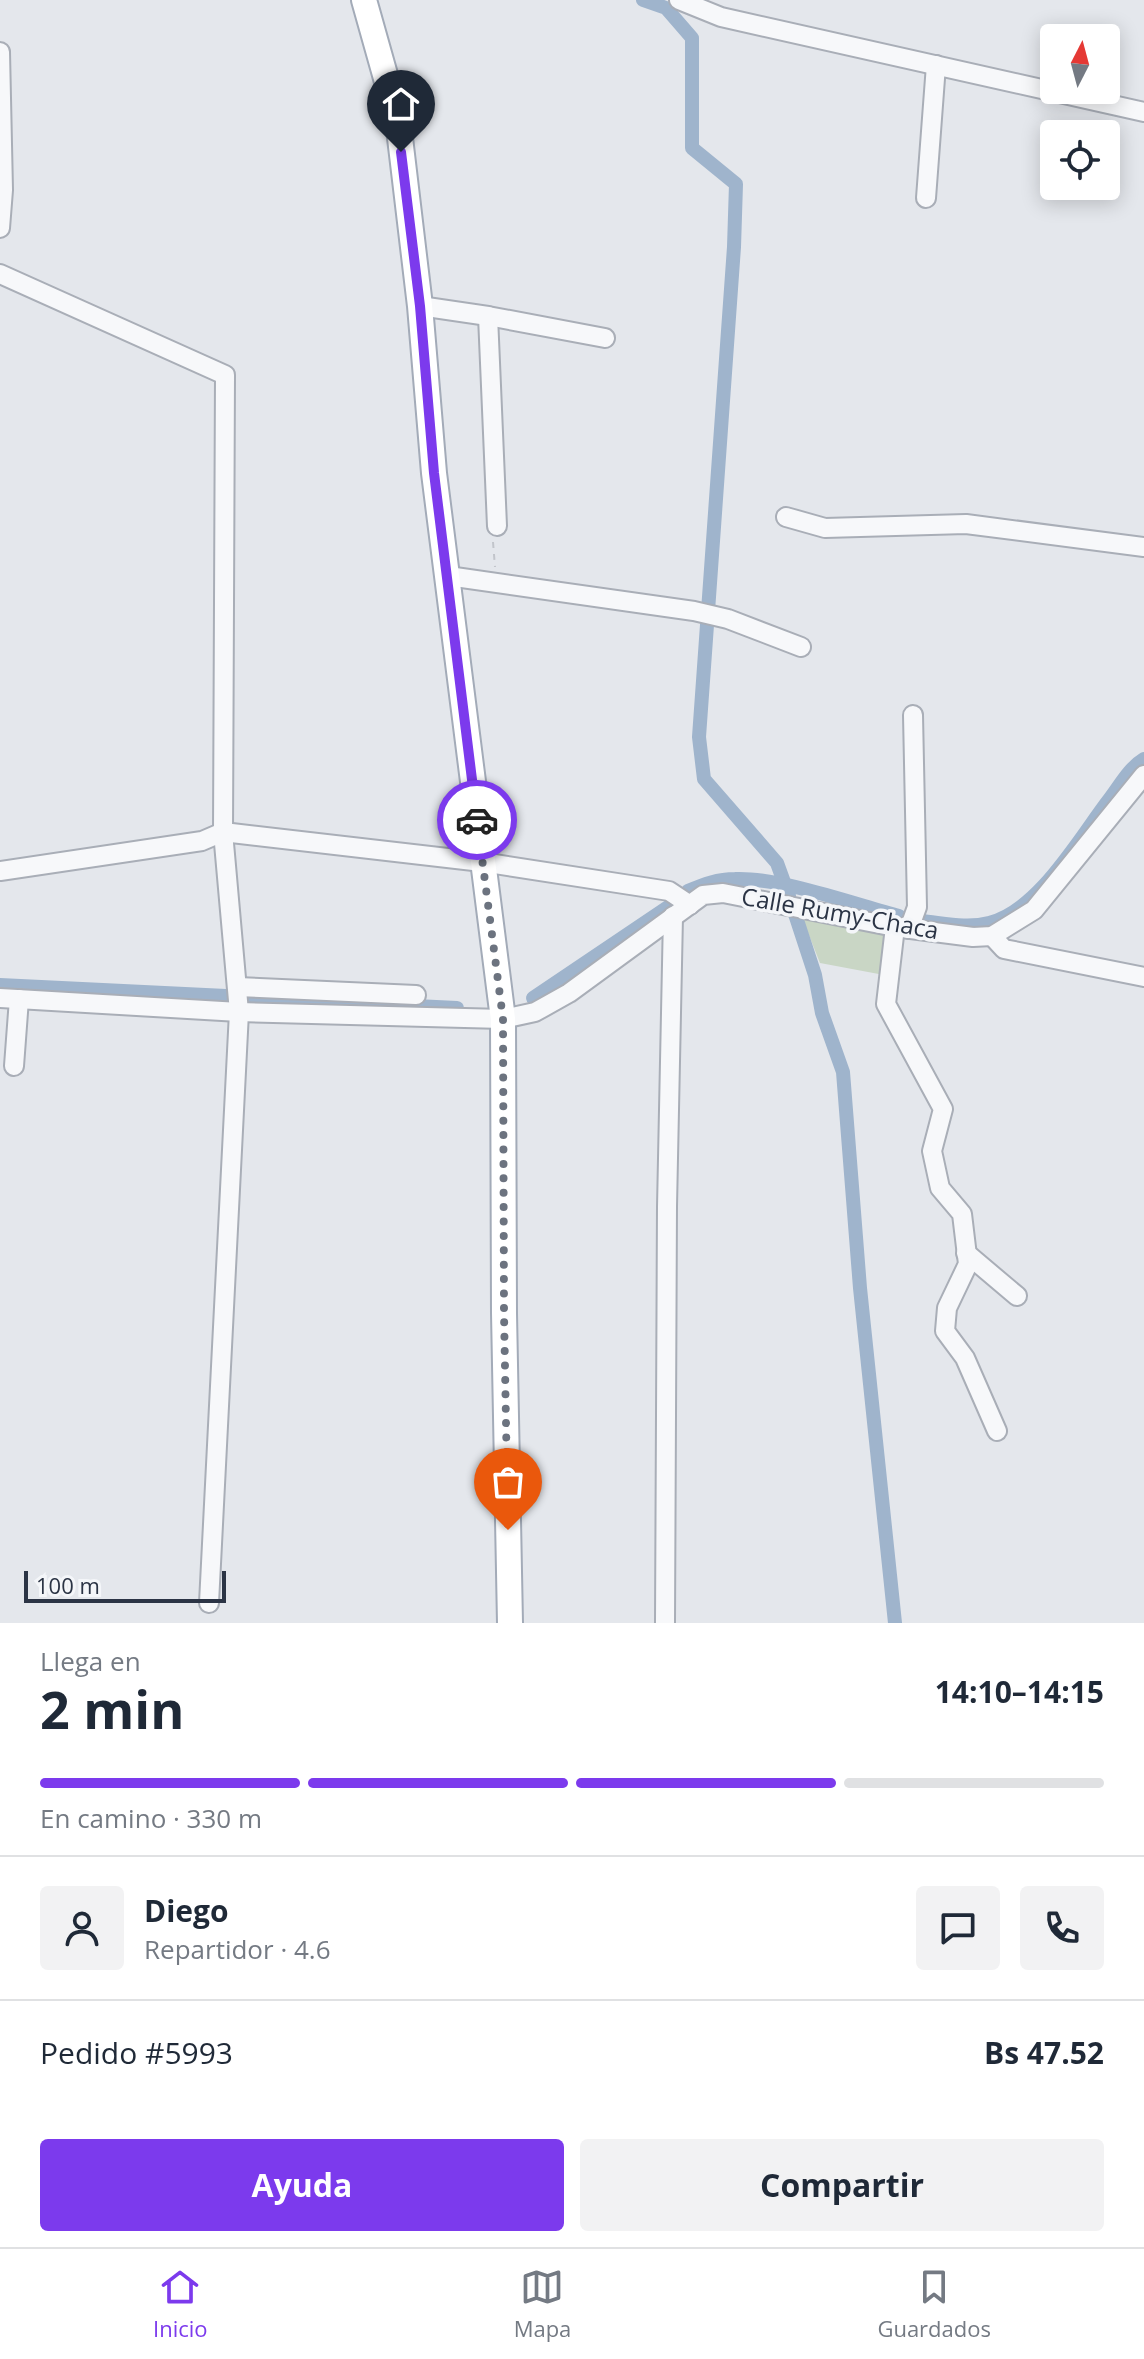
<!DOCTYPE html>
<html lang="es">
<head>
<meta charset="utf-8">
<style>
	body { margin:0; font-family:"Open Sans",sans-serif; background:#f2f2f3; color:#1f2937; height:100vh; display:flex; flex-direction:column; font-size:30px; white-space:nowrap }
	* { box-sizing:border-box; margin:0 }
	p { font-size:26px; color:#747a83 }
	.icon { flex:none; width:44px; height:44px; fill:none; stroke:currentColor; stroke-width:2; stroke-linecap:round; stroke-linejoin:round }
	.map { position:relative; height:1623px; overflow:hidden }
	.drawer { display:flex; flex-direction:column; background:#fff; flex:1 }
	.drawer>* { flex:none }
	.needle { width:52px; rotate:6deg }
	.fabs { position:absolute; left:1040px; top:24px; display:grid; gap:16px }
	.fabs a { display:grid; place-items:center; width:80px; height:80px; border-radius:8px; background:#fff; box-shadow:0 4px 20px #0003; font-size:40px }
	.scale { position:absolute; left:24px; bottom:20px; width:202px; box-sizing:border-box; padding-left:8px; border:4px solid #2b3445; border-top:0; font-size:22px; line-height:28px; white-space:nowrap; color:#2b3445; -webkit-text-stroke:6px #f4f6f9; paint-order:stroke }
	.pin { position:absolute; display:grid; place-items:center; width:68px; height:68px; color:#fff; margin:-82px -34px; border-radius:50% 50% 50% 0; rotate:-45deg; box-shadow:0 0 8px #0007 }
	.pin .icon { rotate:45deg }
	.courier { position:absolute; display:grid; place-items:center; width:80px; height:80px; margin:-40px; border:6px solid #7c3aed; border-radius:50%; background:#fff; color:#222; box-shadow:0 2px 10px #0007 }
	.head em { font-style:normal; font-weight:700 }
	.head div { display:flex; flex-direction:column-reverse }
	.head { display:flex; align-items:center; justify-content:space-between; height:136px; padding:0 40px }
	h1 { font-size:52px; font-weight:700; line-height:60px }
	.bar { display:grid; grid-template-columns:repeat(4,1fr); gap:12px 8px; align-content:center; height:96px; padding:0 40px }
	.bar i { height:10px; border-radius:6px; background:#e0e1e3 }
	.bar .active { background:#7c3aed }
	.bar p { grid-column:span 4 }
	.line { display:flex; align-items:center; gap:20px; padding:0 40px; border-top:2px solid #e0e1e3 }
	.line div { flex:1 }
	.round { display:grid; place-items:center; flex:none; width:84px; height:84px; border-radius:8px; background:#f2f2f3 }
	.action { display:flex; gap:16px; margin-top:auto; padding:16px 40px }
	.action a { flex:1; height:92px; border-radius:8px; background:#7c3aed; color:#fff; font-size:32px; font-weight:700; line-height:92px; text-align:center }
	.action a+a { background:#f2f2f3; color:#1f2937 }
	.tab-bar { display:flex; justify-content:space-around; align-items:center; height:112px; border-top:2px solid #e0e1e3; background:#fff; font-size:22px; color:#747a83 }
	.tab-bar a { display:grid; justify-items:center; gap:4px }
	.tab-bar .active { color:#7c3aed }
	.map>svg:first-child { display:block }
	.green { fill:#c9d6c5 }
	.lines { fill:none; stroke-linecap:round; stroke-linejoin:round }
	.canal { stroke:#9fb4cc; stroke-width:14 }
	.minor-casing { stroke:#a9aeb7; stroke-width:22 }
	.major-casing { stroke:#a3abb8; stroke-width:28 }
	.path { stroke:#c2c5cb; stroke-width:2; stroke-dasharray:6 6; stroke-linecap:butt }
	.minor { stroke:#f7f8fa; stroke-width:18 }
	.major { stroke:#fff; stroke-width:24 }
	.done { stroke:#6c737f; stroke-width:8; stroke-dasharray:0 14.4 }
	.route { stroke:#7c3aed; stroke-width:10 }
	.labels { text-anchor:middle; stroke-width:7; stroke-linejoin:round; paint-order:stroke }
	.street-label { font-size:24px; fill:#2b3445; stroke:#f4f6f9 }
</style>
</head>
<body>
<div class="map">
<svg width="1144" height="1623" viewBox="0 0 1144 1623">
	<rect width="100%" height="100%" fill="#e4e7ec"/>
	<polygon class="green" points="801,915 888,932 884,975 820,963"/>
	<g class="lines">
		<g class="canal">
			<polyline points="643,0 666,8 692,38 692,148 736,184 734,247 699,737 704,779 777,863 789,896"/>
			<path d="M688,891C704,884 718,879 735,879C779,877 854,904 899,916"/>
			<polyline points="795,914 815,975 822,1013 843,1072 860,1288 895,1623"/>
			<path d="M921,921C943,923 967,929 989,923C1038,911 1079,839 1108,801C1119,787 1129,768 1144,759"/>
			<polyline points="0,985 226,996"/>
			<polyline points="249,998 457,1008"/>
			<polyline points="533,998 671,905"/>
		</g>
		<defs>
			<g id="minor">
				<polyline points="679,0 721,17 1144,112"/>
				<polyline points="0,52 3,190 0,228"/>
				<polyline points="926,198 936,65"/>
				<polyline points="0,274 225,375 223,832 239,1012 209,1603"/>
				<polyline points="420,306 488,316 605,338"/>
				<polyline points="488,316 497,526"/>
				<polyline points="786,517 825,528 966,524 1144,547"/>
				<polyline points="448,576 694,611 728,619 801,647"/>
				<polyline points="0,871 202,841 223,832 482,862 669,891 690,905"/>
				<polyline points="895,927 886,1004 943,1109 932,1151 940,1188 962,1214 968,1264 947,1308 945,1331 965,1358 997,1431"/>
				<polyline points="909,929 917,907 913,715"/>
				<polyline points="992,936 1004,949 1144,977"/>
				<polyline points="237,987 416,995"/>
				<polyline points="0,998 239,1012 503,1019 535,1012 569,993 703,895 723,893 895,927 973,937 992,936 1034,910 1144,775"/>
				<polyline points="14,1066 19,999"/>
				<polyline points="966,1253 1017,1296"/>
				<polyline points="665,1623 667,1207 673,916"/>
			</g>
			<polyline id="major" points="364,0 398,121 420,306 434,473 503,1019 504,1313 510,1623"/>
		</defs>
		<use href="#minor" class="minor-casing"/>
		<use href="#major" class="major-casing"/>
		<polyline class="path" points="493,542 495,567"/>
		<use href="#minor" class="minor"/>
		<use href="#major" class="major"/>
	</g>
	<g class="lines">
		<polyline class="done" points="477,820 503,1019 504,1313 508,1530"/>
		<polyline class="route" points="401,152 420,306 434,473 477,820"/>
	</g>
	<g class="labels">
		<g class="street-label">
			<text transform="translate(840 914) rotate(10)" y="8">Calle Rumy-Chaca</text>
		</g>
	</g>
</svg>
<div class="fabs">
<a><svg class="needle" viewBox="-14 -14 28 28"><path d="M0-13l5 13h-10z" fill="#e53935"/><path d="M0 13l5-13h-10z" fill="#747a83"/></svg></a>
<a><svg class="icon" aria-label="locate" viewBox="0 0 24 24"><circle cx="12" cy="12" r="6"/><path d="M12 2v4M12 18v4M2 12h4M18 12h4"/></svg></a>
</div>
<div class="scale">100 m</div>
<div class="pin" style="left:508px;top:1530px;background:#ea580c"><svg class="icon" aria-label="bag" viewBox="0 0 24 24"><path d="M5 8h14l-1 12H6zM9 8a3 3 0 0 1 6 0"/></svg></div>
<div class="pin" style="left:401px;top:152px;background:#1f2937"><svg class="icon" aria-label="home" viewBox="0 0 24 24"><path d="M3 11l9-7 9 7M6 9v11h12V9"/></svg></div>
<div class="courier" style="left:477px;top:820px"><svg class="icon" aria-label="car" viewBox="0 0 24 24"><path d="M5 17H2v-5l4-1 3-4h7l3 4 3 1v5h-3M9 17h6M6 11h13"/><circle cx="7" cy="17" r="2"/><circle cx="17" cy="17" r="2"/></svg></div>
</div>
<section class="drawer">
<div class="head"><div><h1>2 min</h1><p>Llega en</p></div><em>14:10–14:15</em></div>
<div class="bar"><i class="active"></i><i class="active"></i><i class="active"></i><i></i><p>En camino · 330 m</p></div>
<div class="line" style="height:144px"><a class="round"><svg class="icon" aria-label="person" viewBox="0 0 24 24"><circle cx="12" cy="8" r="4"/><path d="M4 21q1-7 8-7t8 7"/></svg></a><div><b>Diego</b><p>Repartidor · 4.6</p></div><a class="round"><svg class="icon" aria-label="chat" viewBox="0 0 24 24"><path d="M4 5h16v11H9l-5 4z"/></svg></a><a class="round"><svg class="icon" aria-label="phone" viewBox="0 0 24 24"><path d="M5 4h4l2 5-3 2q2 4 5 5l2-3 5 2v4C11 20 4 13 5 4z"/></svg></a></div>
<div class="line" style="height:104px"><div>Pedido #5993</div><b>Bs 47.52</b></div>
<div class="action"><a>Ayuda</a><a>Compartir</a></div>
</section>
<nav class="tab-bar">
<a class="active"><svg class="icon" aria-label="home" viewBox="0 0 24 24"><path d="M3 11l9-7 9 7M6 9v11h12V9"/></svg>Inicio</a>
<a><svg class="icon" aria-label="map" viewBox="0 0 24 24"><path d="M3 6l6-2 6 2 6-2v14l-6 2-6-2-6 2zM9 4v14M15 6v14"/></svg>Mapa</a>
<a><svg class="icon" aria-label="saved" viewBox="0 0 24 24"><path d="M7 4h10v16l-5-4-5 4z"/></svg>Guardados</a>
</nav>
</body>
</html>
